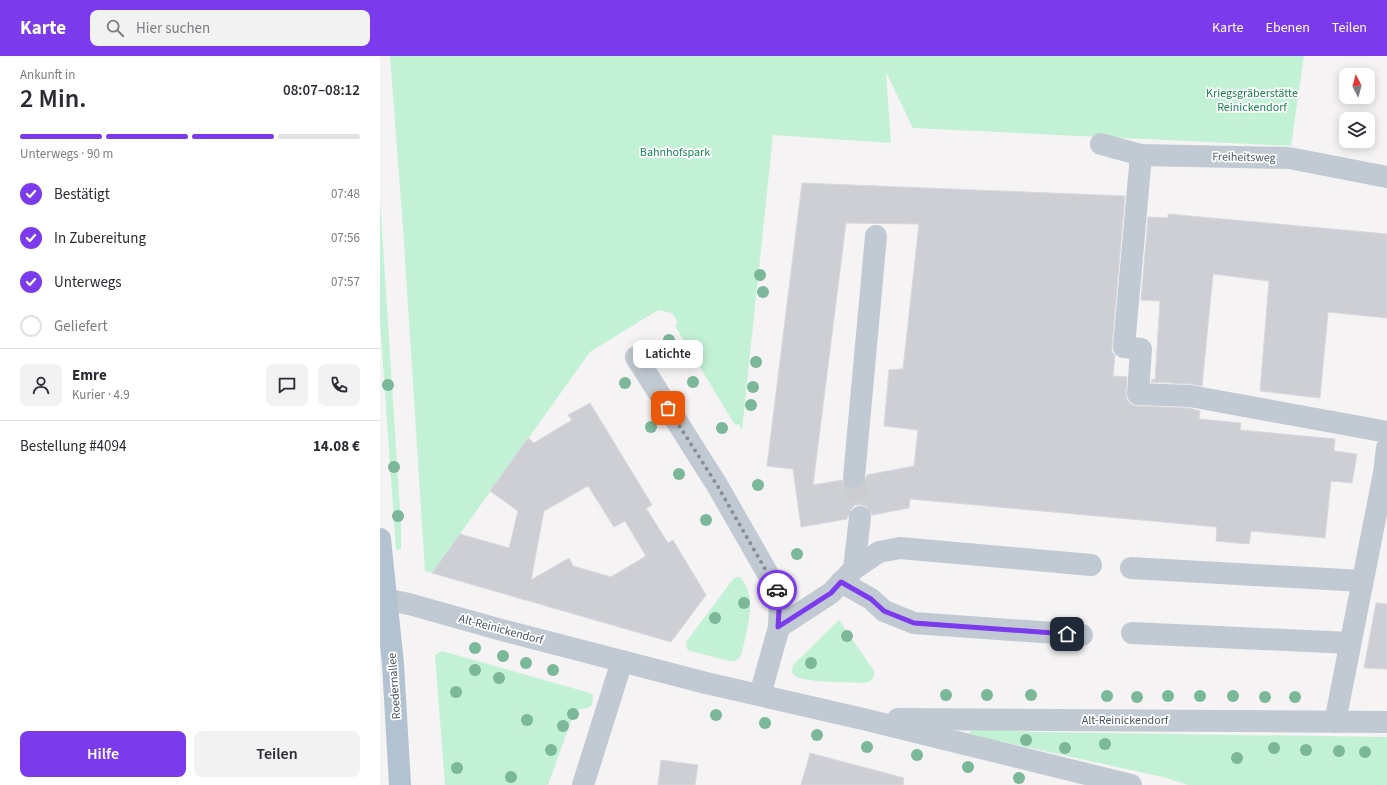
<!DOCTYPE html>
<html lang="de">
<head>
<meta charset="utf-8">
<style>
	body { margin:0; font-family:"Source Sans 3",sans-serif; background:#f2f2f3; color:#2b2b33; height:100vh; display:flex; flex-direction:column; font-size:15px; white-space:nowrap }
	* { box-sizing:border-box; margin:0 }
	p { font-size:13px; color:#7c7c81 }
	.icon { flex:none; width:22px; height:22px; fill:none; stroke:currentColor; stroke-width:2; stroke-linecap:round; stroke-linejoin:round }
	.map { position:relative; flex:1; overflow:hidden }
	.side { display:flex; flex-direction:column; background:#fff; width:380px }
	.side>* { flex:none }
	.needle { width:26px; rotate:354deg }
	.tools { position:absolute; left:959px; top:12px; display:grid; gap:8px }
	.tools a { display:grid; place-items:center; width:36px; height:36px; border-radius:8px; background:#fff; box-shadow:0 2px 10px #0003; font-size:20px }
	.pin { position:absolute; display:grid; place-items:center; width:34px; height:34px; color:#fff; margin:-17px; border-radius:8px; box-shadow:0 2px 6px #0006 }
	.courier { position:absolute; display:grid; place-items:center; width:40px; height:40px; margin:-20px; border:3px solid #7c3aed; border-radius:50%; background:#fff; color:#222; box-shadow:0 1px 5px #0007 }
	.bubble { position:absolute; height:28px; border-radius:8px; background:#fff; box-shadow:0 2px 10px #0003; font-size:13px; font-weight:600; line-height:28px; text-align:center }
	.head em { font-style:normal; font-weight:600 }
	.head div { display:flex; flex-direction:column-reverse }
	.head { display:flex; align-items:center; justify-content:space-between; height:68px; padding:0 20px }
	h1 { font-size:26px; font-weight:600; line-height:30px }
	.bar { display:grid; grid-template-columns:repeat(4,1fr); gap:6px 4px; align-content:center; height:48px; padding:0 20px }
	.bar i { height:5px; border-radius:3px; background:#e1e1e2 }
	.bar .active { background:#7c3aed }
	.bar p { grid-column:span 4 }
	.line { display:flex; align-items:center; gap:10px; padding:0 20px; border-top:1px solid #e1e1e2 }
	.line div { flex:1 }
	.round { display:grid; place-items:center; flex:none; width:42px; height:42px; border-radius:8px; background:#f2f2f3 }
	ol { padding:0 20px; list-style:none }
	li { display:flex; align-items:center; gap:12px; height:44px }
	li p { margin-inline-start:auto }
	li .icon { padding:4px; border-radius:50%; background:#7c3aed; color:#fff; stroke-width:4 }
	li:last-child { color:#7c7c81 }
	li i { width:22px; height:22px; border:2px solid #e1e1e2; border-radius:50% }
	.cta { display:flex; gap:8px; margin-top:auto; padding:8px 20px }
	.cta a { flex:1; height:46px; border-radius:8px; background:#7c3aed; color:#fff; font-size:16px; font-weight:600; line-height:46px; text-align:center }
	.cta a+a { background:#f2f2f3; color:#2b2b33 }
	header { display:flex; align-items:center; gap:24px; box-sizing:border-box; height:56px; padding:0 20px; background:#7c3aed; color:#fff }
	header strong { font-size:19px }
	nav { display:flex; gap:22px; margin-inline-start:auto; font-size:14px }
	.search { width:280px; height:36px; background:#f2f2f3; display:flex; align-items:center; gap:10px; box-sizing:border-box; padding:0 14px; border-radius:8px; color:#7c7c81; font-size:15px }
	main { display:flex; flex:1; min-height:0 }
	.map>svg:first-child { display:block }
	.green { fill:#c3f1d5 }
	.building { fill:#cdcfd5; stroke:#d7d9de; fill-rule:evenodd }
	.lines { fill:none; stroke-linecap:round; stroke-linejoin:round }
	.minor-tunnel { stroke:#caccce; stroke-width:22; stroke-dasharray:22 11; stroke-linecap:butt }
	.minor { stroke:#c1cad2; stroke-width:22 }
	.major { stroke:#b3c2d1; stroke-width:22 }
	.tree { fill:#7bb799 }
	.done { stroke:#868d94; stroke-width:4; stroke-dasharray:0 7.2 }
	.route { stroke:#7c3aed; stroke-width:5 }
	.labels { text-anchor:middle; stroke-width:3.5; stroke-linejoin:round; paint-order:stroke }
	.park-label { font-size:12px; fill:#17864f; stroke:#fff }
	.street-label { font-size:12px; fill:#4a5661; stroke:#fff }
</style>
</head>
<body>
<header>
<strong>Karte</strong>
<div class="search"><svg class="icon" aria-label="search" viewBox="0 0 24 24"><circle cx="10" cy="10" r="6"/><path d="M15 15l6 6"/></svg>Hier suchen</div>
<nav><a>Karte</a><a>Ebenen</a><a>Teilen</a></nav>
</header>
<main>
<section class="side">
<div class="head"><div><h1>2 Min.</h1><p>Ankunft in</p></div><em>08:07–08:12</em></div>
<div class="bar"><i class="active"></i><i class="active"></i><i class="active"></i><i></i><p>Unterwegs · 90 m</p></div>
<ol>
<li><svg class="icon" aria-label="check" viewBox="0 0 24 24"><path d="M5 12l5 5 9-10"/></svg>Bestätigt<p>07:48</p></li>
<li><svg class="icon" aria-label="check" viewBox="0 0 24 24"><path d="M5 12l5 5 9-10"/></svg>In Zubereitung<p>07:56</p></li>
<li><svg class="icon" aria-label="check" viewBox="0 0 24 24"><path d="M5 12l5 5 9-10"/></svg>Unterwegs<p>07:57</p></li>
<li><i></i>Geliefert</li>
</ol>
<div class="line" style="height:72px"><a class="round"><svg class="icon" aria-label="person" viewBox="0 0 24 24"><circle cx="12" cy="8" r="4"/><path d="M4 21q1-7 8-7t8 7"/></svg></a><div><b>Emre</b><p>Kurier · 4.9</p></div><a class="round"><svg class="icon" aria-label="chat" viewBox="0 0 24 24"><path d="M4 5h16v11H9l-5 4z"/></svg></a><a class="round"><svg class="icon" aria-label="phone" viewBox="0 0 24 24"><path d="M5 4h4l2 5-3 2q2 4 5 5l2-3 5 2v4C11 20 4 13 5 4z"/></svg></a></div>
<div class="line" style="height:52px"><div>Bestellung #4094</div><b>14.08 €</b></div>
<div class="cta"><a>Hilfe</a><a>Teilen</a></div>
</section>
<div class="map">
<svg width="1007" height="729" viewBox="0 0 1007 729">
	<rect width="100%" height="100%" fill="#f5f3f3"/>
	<g class="green">
		<polygon points="10,0 924,0 911,90 533,72 506,16 511,87 393,79 362,374 359,368 355,369 295,270 298,266 292,257 278,254 210,296 52,517 45,515 23,172"/>
		<polygon points="0,144 21,468 21,493 16,494 0,265"/>
		<path d="M357,521H360C375,538 370,560 366,579C364,587 363,594 360,601L355,605H350L310,595L307,593L306,586L354,522Z"/>
		<path d="M459,564L494,615C495,622 491,626 484,627C468,626 431,627 417,621C411,619 411,613 414,608Z"/>
		<polygon points="62,595 210,637 213,639 212,649 208,652 195,654 168,729 65,729 55,599"/>
		<polygon points="597,672 653,676 1007,681 1007,729 808,729 783,721 591,679 589,677 591,673"/>
	</g>
	<g class="building">
		<path d="M422,127L745,140L732,290V296L735,299L733,320L747,321L746,337L747,344L752,349L758,350L809,352L820,355L819,363L861,367L860,374L955,383L954,395L977,398L972,427L951,425L945,482L871,475L869,488L836,485L837,471L530,443L529,452L492,459L491,456L487,451L481,449H475L470,454L467,463L421,471L413,413L387,410ZM466,167L539,168L523,313L509,314L504,370L538,374L534,410L487,419L484,428L479,432L473,433L466,431L462,424L433,429Z"/>
		<polygon points="788,158 1007,178 1007,262 948,256 940,342 880,335 889,225 833,218 822,330 810,328 771,326 772,323 775,324 780,245 761,244 768,161 788,162"/>
		<path d="M210,347L272,449L266,452L288,487L293,484L326,539L291,586L52,517L80,478L129,492L138,455L110,435L148,382L154,387L192,364L188,359ZM208,430L234,471L245,465L266,500L231,521L193,510L189,502L151,524L164,455Z"/>
		<polygon points="996,547 1007,548 1007,613 984,612"/>
		<polygon points="430,697 524,722 523,729 421,729"/>
		<polygon points="281,704 318,709 315,729 278,729"/>
	</g>
	<g class="lines">
		<polyline class="minor-tunnel" points="474,421 480,461"/>
		<g class="minor">
			<polyline points="721,88 761,99 909,102 1007,121"/>
			<polyline points="761,99 744,291 761,293 758,338 810,340 1007,376"/>
			<polyline points="256,301 337,429 400,539 399,571 380,639"/>
			<polyline points="474,421 496,180"/>
			<polyline points="751,512 982,525"/>
			<polyline points="474,513 499,496 520,492 711,509"/>
			<polyline points="461,526 491,543 504,555 534,567 702,579"/>
			<polyline points="0,542 29,548 118,573 326,627 483,663 751,729"/>
			<polyline points="399,571 451,537 474,513 480,461"/>
			<polyline points="752,577 970,587"/>
			<polyline points="518,663 1007,666"/>
			<polyline points="955,666 1004,417 1007,392"/>
			<polyline points="203,729 242,605"/>
		</g>
		<polyline class="major" points="0,483 13,608 20,729"/>
	</g>
	<g class="tree">
		<circle cx="380" cy="219" r="6"/>
		<circle cx="383" cy="236" r="6"/>
		<circle cx="289" cy="284" r="6"/>
		<circle cx="376" cy="306" r="6"/>
		<circle cx="313" cy="326" r="6"/>
		<circle cx="245" cy="327" r="6"/>
		<circle cx="8" cy="329" r="6"/>
		<circle cx="373" cy="331" r="6"/>
		<circle cx="371" cy="349" r="6"/>
		<circle cx="271" cy="371" r="6"/>
		<circle cx="342" cy="372" r="6"/>
		<circle cx="14" cy="411" r="6"/>
		<circle cx="299" cy="418" r="6"/>
		<circle cx="378" cy="429" r="6"/>
		<circle cx="18" cy="460" r="6"/>
		<circle cx="326" cy="464" r="6"/>
		<circle cx="417" cy="498" r="6"/>
		<circle cx="364" cy="547" r="6"/>
		<circle cx="335" cy="562" r="6"/>
		<circle cx="467" cy="580" r="6"/>
		<circle cx="95" cy="592" r="6"/>
		<circle cx="123" cy="600" r="6"/>
		<circle cx="146" cy="607" r="6"/>
		<circle cx="431" cy="607" r="6"/>
		<circle cx="95" cy="614" r="6"/>
		<circle cx="173" cy="614" r="6"/>
		<circle cx="119" cy="622" r="6"/>
		<circle cx="76" cy="636" r="6"/>
		<circle cx="566" cy="639" r="6"/>
		<circle cx="607" cy="639" r="6"/>
		<circle cx="651" cy="639" r="6"/>
		<circle cx="727" cy="640" r="6"/>
		<circle cx="788" cy="640" r="6"/>
		<circle cx="820" cy="640" r="6"/>
		<circle cx="853" cy="640" r="6"/>
		<circle cx="757" cy="641" r="6"/>
		<circle cx="885" cy="641" r="6"/>
		<circle cx="915" cy="641" r="6"/>
		<circle cx="193" cy="658" r="6"/>
		<circle cx="336" cy="659" r="6"/>
		<circle cx="147" cy="664" r="6"/>
		<circle cx="385" cy="667" r="6"/>
		<circle cx="183" cy="670" r="6"/>
		<circle cx="437" cy="679" r="6"/>
		<circle cx="646" cy="684" r="6"/>
		<circle cx="725" cy="688" r="6"/>
		<circle cx="487" cy="691" r="6"/>
		<circle cx="685" cy="692" r="6"/>
		<circle cx="894" cy="692" r="6"/>
		<circle cx="171" cy="694" r="6"/>
		<circle cx="926" cy="694" r="6"/>
		<circle cx="959" cy="695" r="6"/>
		<circle cx="985" cy="696" r="6"/>
		<circle cx="537" cy="699" r="6"/>
		<circle cx="857" cy="702" r="6"/>
		<circle cx="588" cy="711" r="6"/>
		<circle cx="77" cy="712" r="6"/>
		<circle cx="131" cy="721" r="6"/>
		<circle cx="639" cy="722" r="6"/>
	</g>
	<g class="lines">
		<polyline class="done" points="288,352 337,429 397,534"/>
		<polyline class="route" points="397,534 400,539 398,571 451,537 461,526 491,543 504,555 534,567 687,578"/>
	</g>
	<g class="labels">
		<g class="park-label">
			<text x="872" y="41">Kriegsgräberstätte<tspan x="872" dy="14">Reinickendorf</tspan></text>
			<text x="295" y="100">Bahnhofspark</text>
		</g>
		<g class="street-label">
			<text transform="translate(864 101) rotate(1)" y="4">Freiheitsweg</text>
			<text transform="translate(121 573) rotate(15)" y="4">Alt-Reinickendorf</text>
			<text transform="translate(14 630) rotate(-94)" y="4">Roedernallee</text>
			<text x="745" y="668">Alt-Reinickendorf</text>
		</g>
	</g>
</svg>
<div class="tools">
<a><svg class="needle" viewBox="-14 -14 28 28"><path d="M0-13l5 13h-10z" fill="#e53935"/><path d="M0 13l5-13h-10z" fill="#7c7c81"/></svg></a>
<a><svg class="icon" aria-label="layers" viewBox="0 0 24 24"><path d="M12 4l9 5-9 5-9-5zM3 14l9 5 9-5"/></svg></a>
</div>
<div class="pin" style="left:288px;top:352px;background:#ea580c"><svg class="icon" aria-label="bag" viewBox="0 0 24 24"><path d="M5 8h14l-1 12H6zM9 8a3 3 0 0 1 6 0"/></svg></div>
<div class="pin" style="left:687px;top:578px;background:#1f2937"><svg class="icon" aria-label="home" viewBox="0 0 24 24"><path d="M3 11l9-7 9 7M6 9v11h12V9"/></svg></div>
<div class="courier" style="left:397px;top:534px"><svg class="icon" aria-label="car" viewBox="0 0 24 24"><path d="M5 17H2v-5l4-1 3-4h7l3 4 3 1v5h-3M9 17h6M6 11h13"/><circle cx="7" cy="17" r="2"/><circle cx="17" cy="17" r="2"/></svg></div>
<div class="bubble" style="left:253px;top:284px;width:70px">Latichte</div>
</div>
</main>
</body>
</html>
